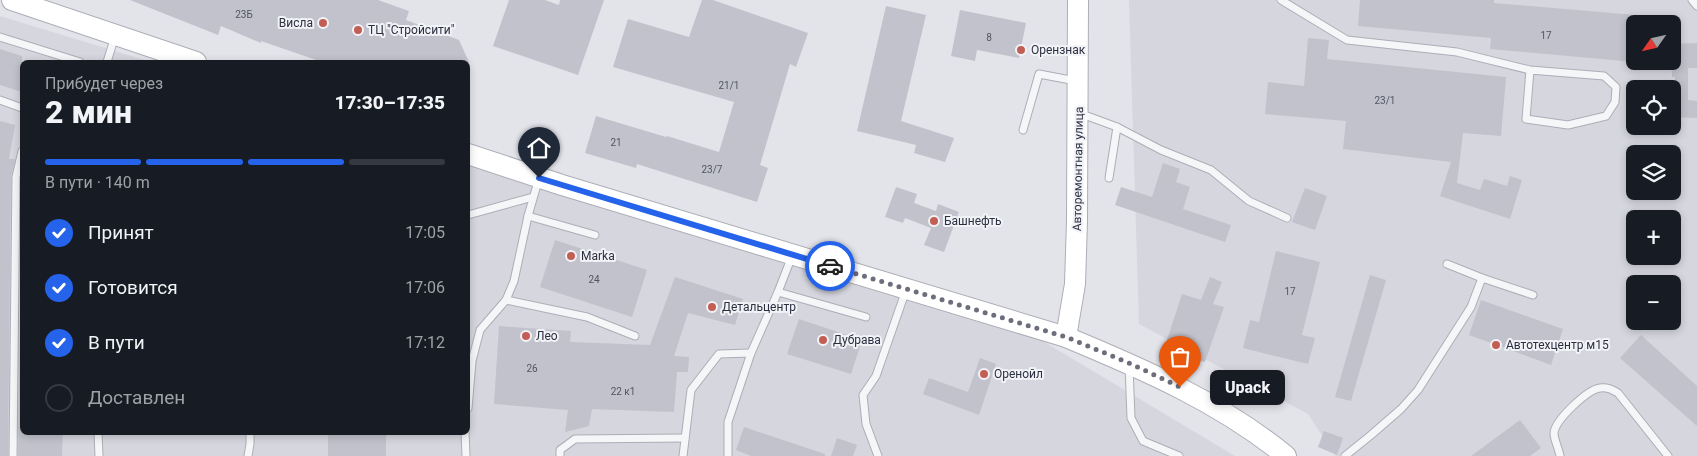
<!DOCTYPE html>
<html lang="ru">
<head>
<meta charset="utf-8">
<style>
	body { margin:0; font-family:Roboto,sans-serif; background:#20242c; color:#f1f3f6; height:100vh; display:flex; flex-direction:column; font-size:19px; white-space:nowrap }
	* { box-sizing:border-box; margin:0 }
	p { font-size:16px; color:#9ea1a6 }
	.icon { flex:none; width:28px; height:28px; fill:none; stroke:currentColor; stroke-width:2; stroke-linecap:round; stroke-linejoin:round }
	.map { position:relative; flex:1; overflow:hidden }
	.sheet { position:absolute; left:20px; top:60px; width:450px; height:375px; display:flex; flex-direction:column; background:#171b24; border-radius:8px; box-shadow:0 2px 8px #0003 }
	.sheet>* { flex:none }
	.needle { width:32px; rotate:236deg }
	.tools { position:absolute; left:1626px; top:15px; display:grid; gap:10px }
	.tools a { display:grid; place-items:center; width:55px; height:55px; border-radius:8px; background:#171b24; box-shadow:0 2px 8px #0003; font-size:25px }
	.pin { position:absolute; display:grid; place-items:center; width:42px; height:42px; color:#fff; margin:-51px -21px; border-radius:50% 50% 50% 0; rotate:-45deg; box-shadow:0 0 5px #0007 }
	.pin .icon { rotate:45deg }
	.courier { position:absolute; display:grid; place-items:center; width:50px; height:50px; margin:-25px; border:4px solid #2563eb; border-radius:50%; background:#fff; color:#222; box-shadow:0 1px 6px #0007 }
	.bubble { position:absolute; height:35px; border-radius:8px; background:#171b24; box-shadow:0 2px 8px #0003; font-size:16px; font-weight:800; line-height:35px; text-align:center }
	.headline em { font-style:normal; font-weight:800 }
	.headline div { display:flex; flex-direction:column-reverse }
	.headline { display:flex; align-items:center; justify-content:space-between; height:85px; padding:0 25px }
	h1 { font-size:32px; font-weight:800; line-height:38px }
	.bar { display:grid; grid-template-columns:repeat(4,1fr); gap:8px 5px; align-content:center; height:60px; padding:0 25px }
	.bar i { height:6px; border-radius:4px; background:#363941 }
	.bar .selected { background:#2563eb }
	.bar p { grid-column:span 4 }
	ol { padding:0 25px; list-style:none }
	li { display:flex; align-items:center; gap:15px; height:55px }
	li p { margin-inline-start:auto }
	li .icon { padding:5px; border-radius:50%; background:#2563eb; color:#fff; stroke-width:4 }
	li:last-child { color:#9ea1a6 }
	li i { width:28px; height:28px; border:2px solid #363941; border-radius:50% }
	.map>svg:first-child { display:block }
	.built { fill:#d5d6de; fill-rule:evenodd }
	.building { fill:#c1c2cc }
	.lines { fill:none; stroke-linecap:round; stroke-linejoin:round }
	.lane-casing { stroke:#acaeb7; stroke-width:9 }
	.secondary-casing { stroke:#acaeb7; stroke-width:22 }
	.lane { stroke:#f5f6f8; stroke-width:7 }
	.secondary { stroke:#fff; stroke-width:20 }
	.done { stroke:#6c6e7c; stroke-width:5; stroke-dasharray:0 9 }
	.route { stroke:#2563eb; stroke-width:6 }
	.poi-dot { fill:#c25f55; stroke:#f2f3f7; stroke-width:2 }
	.labels { text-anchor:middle; stroke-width:4; stroke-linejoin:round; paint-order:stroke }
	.number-label { font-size:10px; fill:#515463 }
	.poi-label { font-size:12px; fill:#2c2f40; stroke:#f2f3f7; text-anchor:start }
	.street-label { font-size:12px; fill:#2c2f40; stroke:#f2f3f7 }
</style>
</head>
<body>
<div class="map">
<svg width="1697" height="456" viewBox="0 0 1697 456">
	<rect width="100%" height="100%" fill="#e3e4ea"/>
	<g class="built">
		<path d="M1129,0H1697V456H1336L1308,414L1139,324ZM1635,24H1672V61H1635ZM1635,89H1672V126H1635ZM1635,154H1672V191H1635ZM1635,219H1672V256H1635ZM1635,284H1672V321H1635Z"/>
		<polygon points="0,16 151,62 22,62 22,432 468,432 468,161 1036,337 1235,456 0,456"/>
	</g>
	<g class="building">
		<polygon points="130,0 378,0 409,11 406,20 459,40 469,62 322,62 261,41 261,43 221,26 218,35"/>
		<polygon points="509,0 545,0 559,5 560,0 604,0 578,75 493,46"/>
		<polygon points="702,0 713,0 808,33 796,67 790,64 760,165 768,168 757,202 637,164 636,168 585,153 596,116 666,137 667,136 719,152 734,102 613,67 628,19 689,37"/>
		<polygon points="1360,0 1494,0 1494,3 1635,15 1635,62 1490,49 1491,38 1358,26"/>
		<polygon points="886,6 926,15 901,121 954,138 945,162 914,153 916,145 857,131"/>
		<polygon points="960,10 1026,23 1019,58 977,50 975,61 951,56"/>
		<polygon points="1308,38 1329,40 1327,59 1506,77 1501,136 1463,133 1457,183 1480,190 1484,179 1507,186 1510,176 1522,180 1510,219 1440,196 1451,162 1343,149 1346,121 1265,114 1268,82 1304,86"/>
		<polygon points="1697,43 1697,68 1688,68 1688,100 1697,101 1697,118 1673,117 1675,77 1672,77 1672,44"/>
		<polygon points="0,49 22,56 22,92 0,85"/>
		<polygon points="0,121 15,125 9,159 15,159 11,177 8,456 0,456"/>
		<polygon points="1163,163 1180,169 1176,182 1190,187 1183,209 1231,225 1225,242 1115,205 1121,187 1152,197"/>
		<polygon points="22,172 22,432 63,432 62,456 18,456"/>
		<polygon points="896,187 917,194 914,203 936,211 938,204 959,212 944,252 924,245 931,228 905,218 903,223 885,217"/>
		<polygon points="1305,188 1327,196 1315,230 1292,222"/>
		<polygon points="555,240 647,270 632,317 540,287"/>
		<polygon points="1276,251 1320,262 1302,335 1315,338 1308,364 1243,348 1250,320 1259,322"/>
		<polygon points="1370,275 1386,280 1351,401 1335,397"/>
		<polygon points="675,277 743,299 735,325 688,313 674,356 689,357 688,372 677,372 674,412 592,409 589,426 565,432 568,410 494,404 499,326 571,331 570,342 650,345"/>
		<polygon points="1210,277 1222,282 1213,304 1224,307 1205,362 1164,349 1182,294 1201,300"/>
		<polygon points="1481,300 1563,329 1551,365 1469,335"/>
		<polygon points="799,319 862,340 851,374 787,354"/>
		<polygon points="1641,335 1697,386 1697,426 1620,358"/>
		<polygon points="980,358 996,364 979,415 923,394 929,378 968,392"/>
		<polygon points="1520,420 1541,448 1530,456 1471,456"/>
		<polygon points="744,427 825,454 825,456 751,456 736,450"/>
		<polygon points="1324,431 1343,438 1337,455 1318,447"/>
		<rect x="328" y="432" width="58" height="24"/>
		<polygon points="837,438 857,445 853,456 831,456"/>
	</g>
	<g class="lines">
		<defs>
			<g id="lane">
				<polyline points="1281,0 1347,40 1457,52 1530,70 1604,76 1616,87 1615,102 1606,116 1568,125 1526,119 1530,70"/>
				<polyline points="1692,0 1697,6"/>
				<polyline points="0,37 80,62"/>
				<polyline points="107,62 115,36"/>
				<polyline points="0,100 22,108"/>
				<polyline points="1079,113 1117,127 1109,178"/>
				<polyline points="1117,127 1161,150 1211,170 1249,201 1287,218"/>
				<polyline points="1023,130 1039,74 1076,81"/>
				<polyline points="468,215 533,197"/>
				<polyline points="528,216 595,235"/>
				<polyline points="1447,264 1482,278"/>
				<polyline points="778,292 866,317"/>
				<polyline points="506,300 587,317 635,336"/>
				<polyline points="1129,366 1131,418 1143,441 1179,456"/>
				<polyline points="468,408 472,361 480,330 506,300 514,281 528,216 539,178"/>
				<polyline points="98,432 99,456"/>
				<polyline points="465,432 466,456"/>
				<polyline points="13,456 16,177 22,151"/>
				<polyline points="248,456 250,444 250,432"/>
				<polyline points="560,456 560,450 575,439 685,438"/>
				<polyline points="683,456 691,390 719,354 751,353"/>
				<polyline points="728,456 728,422 751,353 778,292 792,256"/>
				<polyline points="878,456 866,424 863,395 876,376 906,290"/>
				<polyline points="1345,456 1371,435 1401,409 1418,390 1471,307 1482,278 1533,295"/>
				<path d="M1560,456C1559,449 1554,440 1554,433C1555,420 1587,390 1600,388C1607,387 1611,389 1618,393L1668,456"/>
			</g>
			<g id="secondary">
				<polyline points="12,0 196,62"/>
				<path d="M468,154L562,185L1066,337C1143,369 1220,402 1286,456"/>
				<polyline points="1066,337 1075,284 1077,221 1078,0"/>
			</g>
		</defs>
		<use href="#lane" class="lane-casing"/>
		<use href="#secondary" class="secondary-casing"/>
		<use href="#lane" class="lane"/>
		<use href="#secondary" class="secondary"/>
	</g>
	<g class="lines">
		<polyline class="done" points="830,266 1066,337 1129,363 1180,387"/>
		<polyline class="route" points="539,178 830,266"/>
	</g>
	<g class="poi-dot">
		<circle cx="323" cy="23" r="5"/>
		<circle cx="358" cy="30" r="5"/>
		<circle cx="1021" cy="50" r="5"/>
		<circle cx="934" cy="221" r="5"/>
		<circle cx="571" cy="256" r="5"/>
		<circle cx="712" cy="307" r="5"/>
		<circle cx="526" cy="336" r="5"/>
		<circle cx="823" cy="340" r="5"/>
		<circle cx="1496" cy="345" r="5"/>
		<circle cx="984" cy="374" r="5"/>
	</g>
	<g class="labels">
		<g class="number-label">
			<text x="244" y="18">23Б</text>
			<text x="1546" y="39">17</text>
			<text x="989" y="41">8</text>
			<text x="729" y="89">21/1</text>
			<text x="1385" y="104">23/1</text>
			<text x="616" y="146">21</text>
			<text x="712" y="173">23/7</text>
			<text x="594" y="283">24</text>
			<text x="1290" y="295">17</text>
			<text x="532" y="372">26</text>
			<text x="623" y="395">22 к1</text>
		</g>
		<g class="poi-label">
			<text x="313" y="27" text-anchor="end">Висла</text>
			<text x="368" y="34">ТЦ "Стройсити"</text>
			<text x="1031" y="54">Орензнак</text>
			<text x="944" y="225">Башнефть</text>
			<text x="581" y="260">Marka</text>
			<text x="722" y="311">Детальцентр</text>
			<text x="536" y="340">Лео</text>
			<text x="833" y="344">Дубрава</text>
			<text x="1506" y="349">Автотехцентр м15</text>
			<text x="994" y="378">Оренойл</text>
		</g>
		<g class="street-label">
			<text transform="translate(1078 169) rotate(-89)" y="4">Авторемонтная улица</text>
		</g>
	</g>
</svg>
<div class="tools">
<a><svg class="needle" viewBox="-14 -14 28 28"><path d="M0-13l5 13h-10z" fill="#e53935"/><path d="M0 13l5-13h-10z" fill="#9ea1a6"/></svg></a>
<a><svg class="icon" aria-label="locate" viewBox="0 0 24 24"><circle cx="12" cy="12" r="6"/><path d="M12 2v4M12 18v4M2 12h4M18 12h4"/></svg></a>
<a><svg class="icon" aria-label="layers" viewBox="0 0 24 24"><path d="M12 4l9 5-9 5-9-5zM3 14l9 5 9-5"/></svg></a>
<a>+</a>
<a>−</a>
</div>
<div class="pin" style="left:1180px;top:387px;background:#ea580c"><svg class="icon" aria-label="bag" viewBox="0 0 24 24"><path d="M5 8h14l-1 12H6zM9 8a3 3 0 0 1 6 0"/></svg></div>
<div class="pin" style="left:539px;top:178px;background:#1f2937"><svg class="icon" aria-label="home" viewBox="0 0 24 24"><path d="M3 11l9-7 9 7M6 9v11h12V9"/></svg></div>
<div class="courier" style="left:830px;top:266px"><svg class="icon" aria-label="car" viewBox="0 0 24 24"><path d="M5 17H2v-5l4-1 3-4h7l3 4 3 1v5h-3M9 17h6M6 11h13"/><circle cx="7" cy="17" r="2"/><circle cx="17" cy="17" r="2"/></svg></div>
<div class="bubble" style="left:1210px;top:370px;width:75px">Upack</div>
<section class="sheet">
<div class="headline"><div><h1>2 мин</h1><p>Прибудет через</p></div><em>17:30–17:35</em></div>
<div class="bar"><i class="selected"></i><i class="selected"></i><i class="selected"></i><i></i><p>В пути · 140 m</p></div>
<ol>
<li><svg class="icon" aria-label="check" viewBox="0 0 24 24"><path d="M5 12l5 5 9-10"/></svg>Принят<p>17:05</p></li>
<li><svg class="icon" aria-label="check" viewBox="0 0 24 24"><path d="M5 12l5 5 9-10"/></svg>Готовится<p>17:06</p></li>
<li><svg class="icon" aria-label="check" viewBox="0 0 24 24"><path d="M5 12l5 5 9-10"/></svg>В пути<p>17:12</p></li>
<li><i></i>Доставлен</li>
</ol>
</section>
</div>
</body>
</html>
